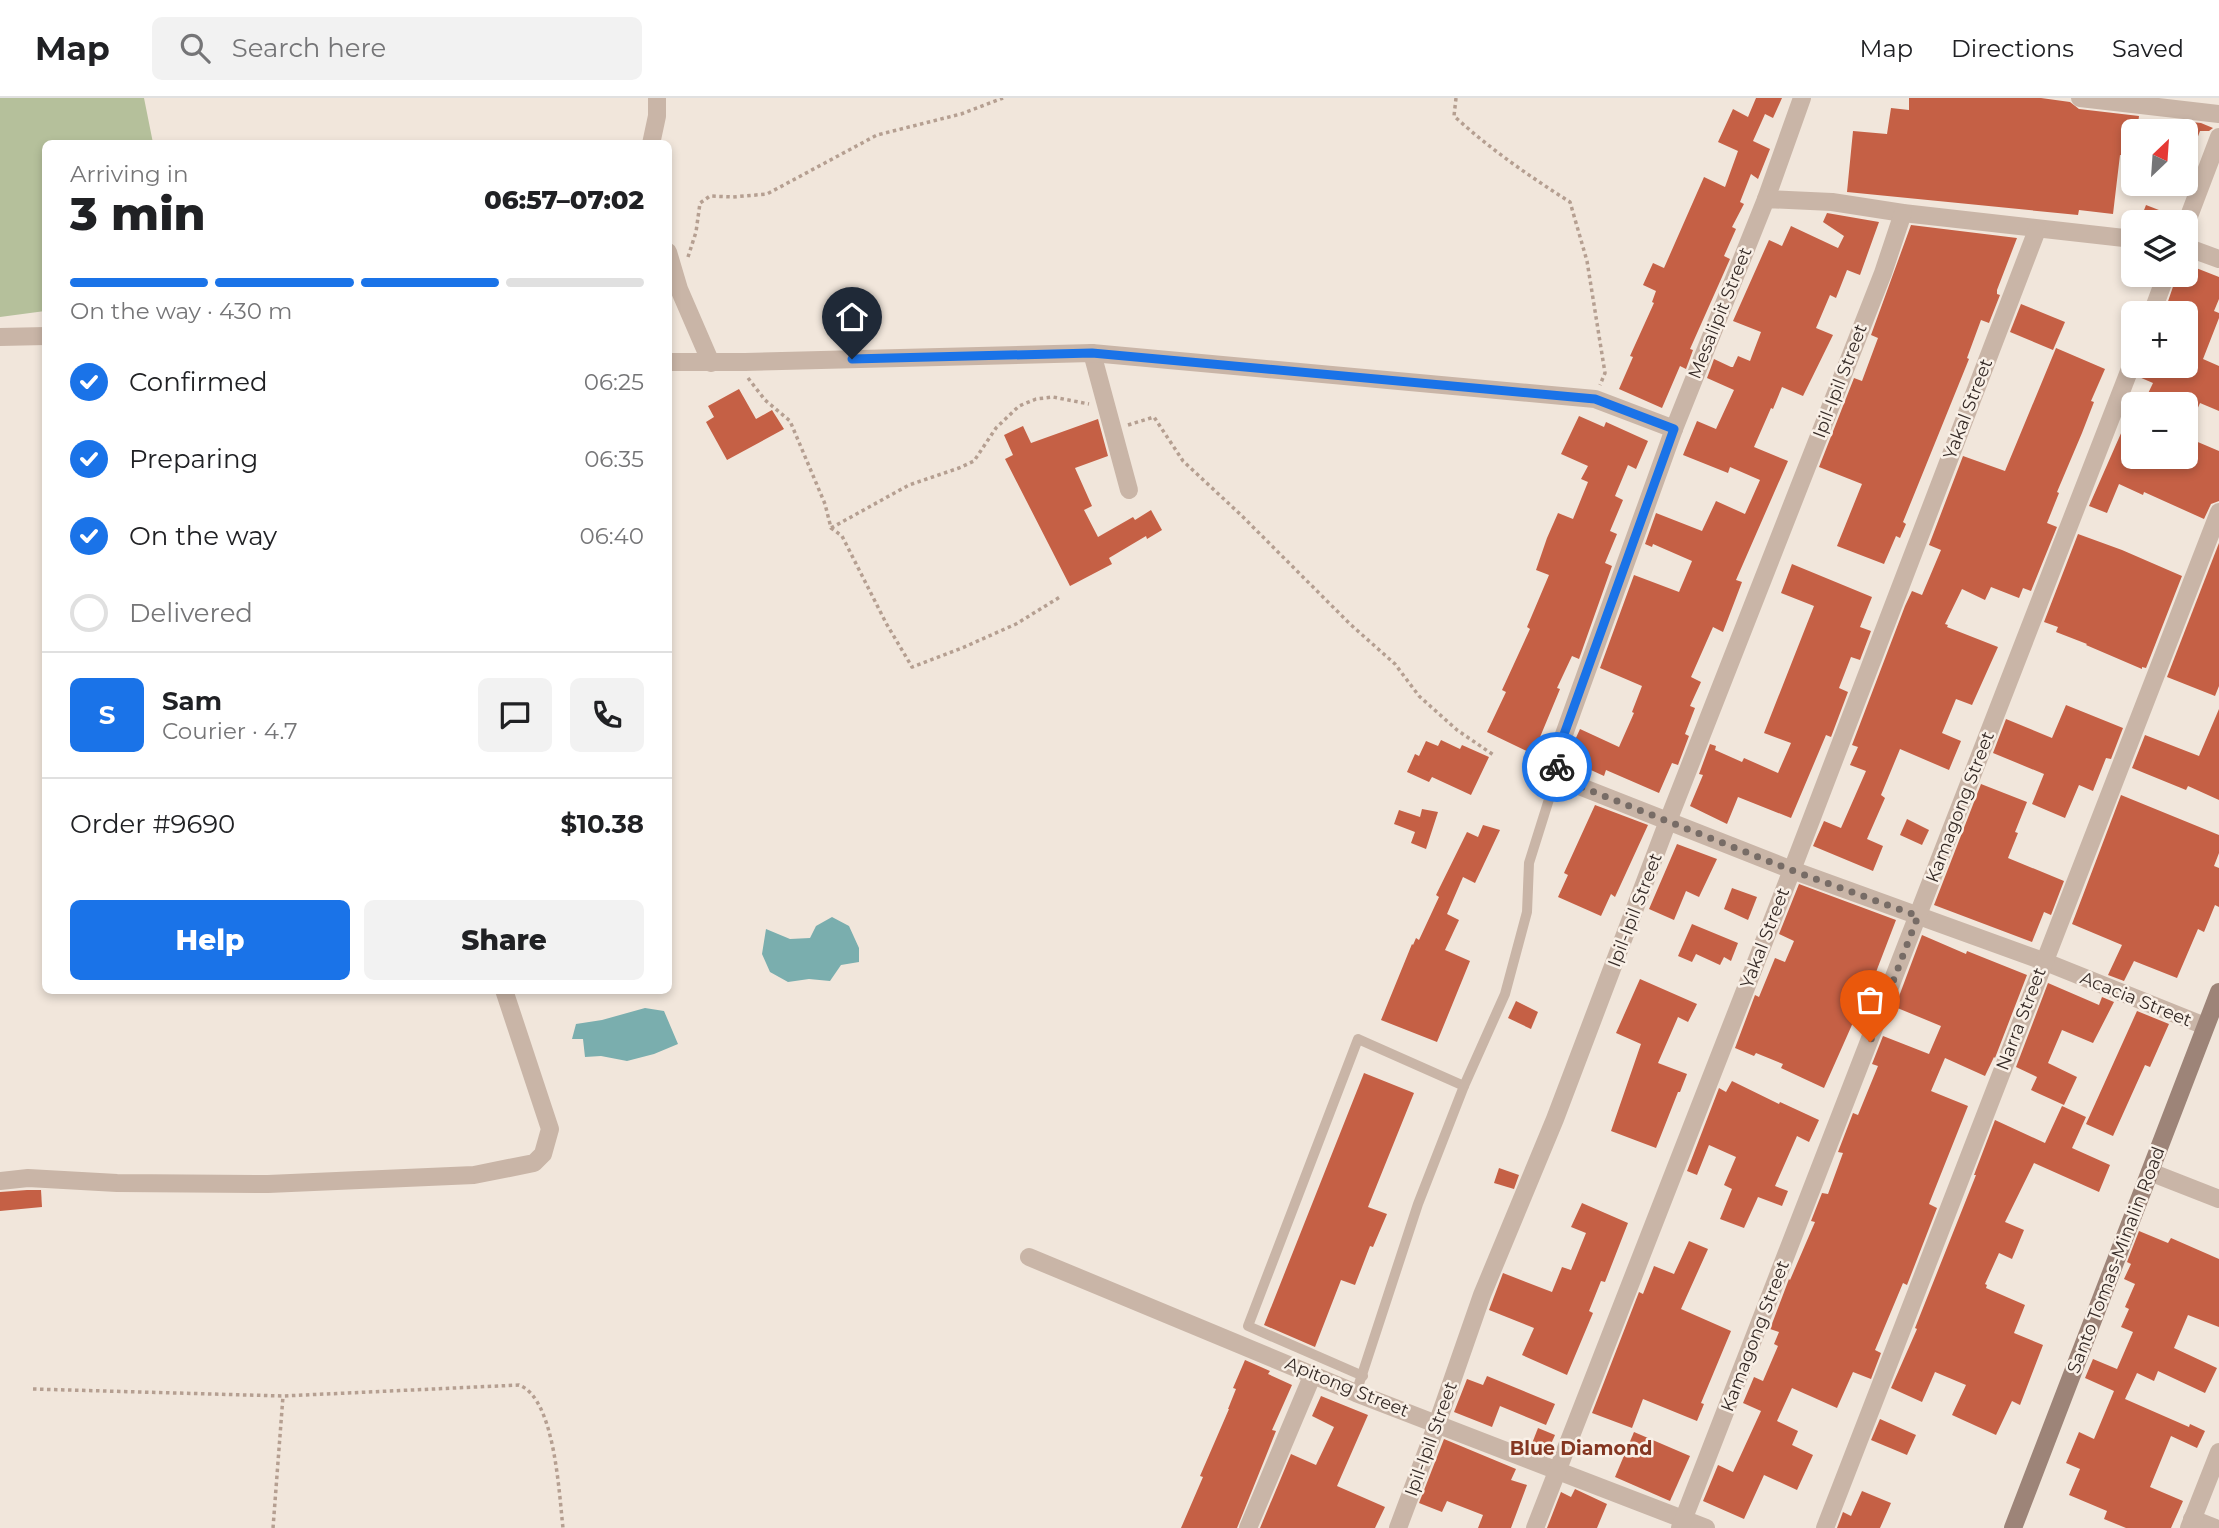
<!DOCTYPE html>
<html lang="en">
<head>
<meta charset="utf-8">
<style>
	body { margin:0; font-family:Montserrat,sans-serif; background:#f2f2f2; color:#202124; height:100vh; display:flex; flex-direction:column; font-size:26px; white-space:nowrap }
	* { box-sizing:border-box; margin:0 }
	p { font-size:23px; color:#757577 }
	.icon { flex:none; width:38px; height:38px; fill:none; stroke:currentColor; stroke-width:2; stroke-linecap:round; stroke-linejoin:round }
	.map { position:relative; flex:1; overflow:hidden }
	.panel { position:absolute; left:42px; top:42px; width:630px; height:854px; display:flex; flex-direction:column; background:#fff; border-radius:10px; box-shadow:0 4px 10px #0003 }
	.panel>* { flex:none }
	.needle { width:46px; rotate:25deg }
	.controls { position:absolute; left:2121px; top:21px; display:grid; gap:14px }
	.controls a { display:grid; place-items:center; width:77px; height:77px; border-radius:10px; background:#fff; box-shadow:0 4px 10px #0003; font-size:35px }
	.pin { position:absolute; display:grid; place-items:center; width:60px; height:60px; color:#fff; margin:-72px -30px; border-radius:50% 50% 50% 0; rotate:-45deg; box-shadow:0 0 7px #0007 }
	.pin .icon { rotate:45deg }
	.courier { position:absolute; display:grid; place-items:center; width:70px; height:70px; margin:-35px; border:5px solid #1a73e8; border-radius:50%; background:#fff; color:#222; box-shadow:0 2px 9px #0007 }
	.summary em { font-style:normal; font-weight:800 }
	.summary div { display:flex; flex-direction:column-reverse }
	.summary { display:flex; align-items:center; justify-content:space-between; height:119px; padding:0 28px }
	h1 { font-size:46px; font-weight:800; line-height:52px }
	.bar { display:grid; grid-template-columns:repeat(4,1fr); gap:10px 7px; align-content:center; height:84px; padding:0 28px }
	.bar i { height:9px; border-radius:5px; background:#e0e0e0 }
	.bar .active { background:#1a73e8 }
	.bar p { grid-column:span 4 }
	.line { display:flex; align-items:center; gap:18px; padding:0 28px; border-top:2px solid #e0e0e0 }
	.line div { flex:1 }
	.round { display:grid; place-items:center; flex:none; width:74px; height:74px; border-radius:10px; background:#f2f2f2 }
	ol { padding:0 28px; list-style:none }
	li { display:flex; align-items:center; gap:21px; height:77px }
	li p { margin-inline-start:auto }
	li .icon { padding:7px; border-radius:50%; background:#1a73e8; color:#fff; stroke-width:4 }
	li:last-child { color:#757577 }
	li i { width:38px; height:38px; border:4px solid #e0e0e0; border-radius:50% }
	.button { display:flex; gap:14px; margin-top:auto; padding:14px 28px }
	.button a { flex:1; height:80px; border-radius:10px; background:#1a73e8; color:#fff; font-size:28px; font-weight:800; line-height:80px; text-align:center }
	.button a+a { background:#f2f2f2; color:#202124 }
	header { display:flex; align-items:center; gap:42px; box-sizing:border-box; height:98px; padding:0 35px; background:#fff; border-bottom:2px solid #e0e0e0 }
	header strong { font-size:33px }
	nav { display:flex; gap:38px; margin-inline-start:auto; font-size:24px }
	.search { width:490px; height:63px; background:#f2f2f2; display:flex; align-items:center; gap:18px; box-sizing:border-box; padding:0 24px; border-radius:10px; color:#757577; font-size:26px }
	.map>svg:first-child { display:block }
	.green { fill:#b5c09b }
	.water { fill:#7aaeae }
	.building { fill:#c56045 }
	.lines { fill:none; stroke-linecap:round; stroke-linejoin:round }
	.path { stroke:#b59f91; stroke-width:3.5; stroke-dasharray:3.5 3.5; stroke-linecap:butt }
	.lane { stroke:#c9b5a7; stroke-width:10 }
	.street { stroke:#c9b5a7; stroke-width:18 }
	.secondary { stroke:#9d8478; stroke-width:18 }
	.done { stroke:#776c66; stroke-width:7; stroke-dasharray:0 12.6 }
	.route { stroke:#1a73e8; stroke-width:9 }
	.labels { text-anchor:middle; stroke-width:5; stroke-linejoin:round; paint-order:stroke }
	.street-label { font-size:18px; fill:#362b27; stroke:#f9f0e7 }
	.neighbourhood-label { font-size:19px; font-weight:bold; fill:#843621; stroke:#f9f0e7 }
</style>
</head>
<body>
<header>
<strong>Map</strong>
<div class="search"><svg class="icon" aria-label="search" viewBox="0 0 24 24"><circle cx="10" cy="10" r="6"/><path d="M15 15l6 6"/></svg>Search here</div>
<nav><a>Map</a><a>Directions</a><a>Saved</a></nav>
</header>
<div class="map">
<svg width="2219" height="1430" viewBox="0 0 2219 1430">
	<rect width="100%" height="100%" fill="#f1e6db"/>
	<polygon class="green" points="0,0 144,0 153,45 46,46 45,213 0,219"/>
	<g class="water">
		<polygon points="832,819 849,828 859,850 859,864 841,867 830,883 809,881 788,884 770,874 762,856 766,831 790,841 810,840 816,828"/>
		<polygon points="645,910 664,913 678,946 654,956 627,963 601,958 585,959 583,941 572,941 576,926 602,922"/>
	</g>
	<g class="building">
		<polygon points="1756,0 1782,0 1773,20 1765,16 1753,43 1770,51 1758,81 1751,76 1740,104 1744,106 1732,129 1736,131 1724,158 1730,161 1690,251 1693,252 1686,271 1680,268 1662,310 1619,291 1633,259 1630,258 1654,205 1652,204 1656,193 1643,187 1653,165 1664,170 1704,79 1725,89 1738,53 1718,44 1733,11 1748,19"/>
		<polygon points="1909,0 2041,0 2070,4 2079,11 2139,18 2137,33 2133,33 2133,58 2120,57 2113,116 2079,112 2078,117 1847,94 1853,33 1887,36 1891,10 1909,12"/>
		<polygon points="2165,21 2201,25 2213,30 2209,33 2200,33 2187,68 2186,67 2186,33 2161,33"/>
		<polygon points="2146,107 2177,119 2175,124 2152,124 2141,120"/>
		<polygon points="1827,115 1879,124 1860,177 1847,172 1836,200 1830,197 1816,230 1833,237 1803,298 1782,289 1773,311 1771,310 1754,349 1788,363 1736,482 1742,484 1723,534 1713,529 1691,579 1701,584 1690,608 1695,610 1685,636 1689,638 1678,667 1672,665 1659,695 1606,672 1604,678 1569,662 1569,655 1580,631 1619,649 1634,615 1632,614 1642,588 1600,570 1634,477 1679,494 1692,463 1653,446 1652,449 1645,446 1656,415 1702,433 1716,403 1745,416 1760,382 1730,369 1728,375 1683,357 1697,323 1716,331 1734,292 1707,280 1714,261 1731,269 1733,269 1738,258 1750,263 1761,234 1733,223 1769,142 1782,148 1791,128 1838,150 1844,138 1823,124"/>
		<polygon points="1911,127 2017,140 1997,192 1997,196 2000,197 1989,225 1981,222 1967,260 1969,261 1903,424 1906,426 1900,440 1896,438 1884,466 1837,448 1862,386 1819,369 1854,280 1862,283 1878,240 1871,237"/>
		<polygon points="2186,166 2219,179 2219,201 2214,213 2219,215 2219,220 2203,261 2219,268 2219,313 2200,305 2186,337 2186,306 2143,306 2153,285 2139,279 2143,268 2186,268 2186,215 2164,215 2177,177 2186,177"/>
		<polygon points="2021,206 2065,224 2053,252 2010,234"/>
		<polygon points="2056,250 2105,271 2091,303 2094,304 2082,335 2057,394 2059,395 2047,425 2057,429 2031,493 2023,490 2019,500 1991,489 1985,502 1962,491 1945,526 1948,527 1947,529 1998,549 1972,607 1956,601 1942,635 1961,643 1949,672 1900,651 1881,697 1885,700 1867,741 1883,748 1873,773 1813,748 1824,723 1841,730 1866,673 1850,667 1858,649 1852,647 1905,508 1912,493 1922,497 1941,452 1929,447 1963,358 2005,373"/>
		<polygon points="739,291 756,321 772,312 784,331 727,362 706,324 714,319 708,308"/>
		<polygon points="2133,308 2133,359 2186,359 2186,339 2219,353 2219,403 2211,406 2204,421 2144,394 2143,397 2119,386 2107,415 2089,408"/>
		<polygon points="1579,318 1604,329 1606,324 1648,343 1636,371 1628,367 1615,398 1623,402 1610,433 1617,436 1605,465 1612,468 1579,561 1572,558 1557,590 1560,591 1533,656 1487,634 1506,594 1502,592 1530,531 1527,529 1549,477 1536,472 1547,440 1558,415 1573,421 1588,384 1581,381 1588,368 1561,356"/>
		<polygon points="1098,321 1108,358 1075,370 1092,408 1084,412 1098,439 1133,419 1135,422 1151,412 1162,432 1147,441 1146,438 1109,460 1112,466 1070,488 1005,361 1013,357 1004,337 1023,328 1031,345"/>
		<polygon points="2078,436 2122,452 2182,478 2146,570 2142,569 2142,571 2086,547 2087,546 2056,534 2058,529 2044,524"/>
		<polygon points="2219,445 2219,588 2215,598 2167,579"/>
		<polygon points="1792,466 1872,499 1860,529 1871,533 1860,562 1851,559 1839,590 1848,594 1831,639 1826,637 1791,720 1738,699 1727,726 1690,708 1703,677 1699,676 1710,646 1716,648 1715,652 1742,664 1744,660 1778,675 1791,645 1764,635 1814,508 1781,495"/>
		<polygon points="2066,607 2123,630 2111,661 2106,660 2093,693 2079,687 2065,720 2032,706 2044,676 1993,655 2006,621 2052,640"/>
		<polygon points="2219,611 2219,702 2188,688 2186,692 2132,670 2145,637 2199,658"/>
		<polygon points="1441,642 1460,651 1462,647 1489,659 1471,697 1432,679 1429,684 1407,674 1415,656 1419,658 1426,643 1438,648"/>
		<polygon points="1981,686 2027,704 2015,734 2018,735 2008,760 2064,783 2051,817 2044,814 2032,844 1934,807"/>
		<polygon points="2121,697 2219,737 2219,755 2214,768 2219,770 2219,809 2215,807 2204,834 2198,831 2177,880 2134,863 2124,883 2108,877 2122,847 2072,826"/>
		<polygon points="1595,707 1648,727 1615,799 1611,796 1601,818 1558,799 1568,777 1564,775"/>
		<polygon points="1422,711 1438,714 1426,751 1411,745 1415,734 1394,726 1399,712 1420,719"/>
		<polygon points="1907,721 1929,732 1922,747 1900,737"/>
		<polygon points="1483,727 1500,732 1475,785 1463,779 1447,816 1459,822 1445,852 1470,863 1437,944 1381,922 1412,846 1413,847 1416,840 1419,842 1439,799 1436,797 1467,734 1478,739"/>
		<polygon points="1677,746 1717,761 1699,799 1686,793 1674,822 1649,811"/>
		<polygon points="1799,786 1896,822 1858,921 1855,920 1824,990 1781,970 1783,966 1756,955 1754,958 1735,950 1755,897 1759,899 1775,860 1785,864 1794,843 1779,836"/>
		<polygon points="1732,790 1757,799 1748,822 1724,811"/>
		<polygon points="1692,826 1738,845 1731,863 1724,859 1720,867 1696,856 1692,864 1678,858"/>
		<polygon points="1922,837 1966,856 1967,853 2027,877 1995,960 1994,959 1985,978 1945,960 1931,993 1968,1008 1929,1106 1937,1110 1907,1187 1903,1185 1875,1252 1881,1255 1871,1281 1853,1274 1837,1310 1792,1290 1777,1323 1798,1333 1792,1347 1813,1357 1797,1392 1764,1377 1744,1421 1703,1403 1718,1367 1733,1374 1761,1313 1743,1305 1754,1279 1763,1283 1778,1248 1774,1246 1779,1234 1770,1231 1789,1181 1790,1182 1815,1124 1811,1123 1822,1095 1828,1096 1843,1055 1838,1054 1853,1015 1858,1017 1878,968 1872,966 1883,938 1929,956 1941,928 1895,909"/>
		<polygon points="1640,881 1697,906 1688,924 1678,919 1658,965 1687,976 1680,994 1678,994 1656,1050 1611,1033 1641,946 1616,935"/>
		<polygon points="2048,885 2099,907 2102,899 2114,904 2093,945 2062,932 2048,965 2077,979 2064,1007 2031,992 2037,979 2016,969"/>
		<polygon points="1516,903 1538,914 1531,931 1508,920"/>
		<polygon points="2137,913 2169,926 2150,969 2145,967 2113,1038 2086,1026"/>
		<polygon points="1364,975 1414,995 1368,1109 1387,1116 1373,1149 1370,1148 1355,1187 1341,1182 1315,1249 1264,1227"/>
		<polygon points="1732,983 1779,1006 1780,1004 1819,1022 1809,1044 1797,1038 1775,1088 1788,1093 1782,1108 1758,1099 1744,1130 1720,1121 1732,1091 1724,1087 1736,1059 1709,1047 1697,1077 1687,1073 1719,990 1726,994"/>
		<polygon points="2062,1008 2086,1019 2072,1050 2110,1067 2099,1094 2034,1065 2005,1124 2024,1132 2012,1161 1999,1155 1985,1186 1987,1187 1986,1190 2025,1207 2014,1235 2043,1247 2020,1307 2012,1303 1996,1337 1952,1317 1966,1287 1935,1274 1922,1304 1891,1290 1917,1231 1915,1230 1976,1077 1974,1077 1995,1022 2045,1045"/>
		<polygon points="1499,1070 1519,1077 1514,1091 1494,1085"/>
		<polygon points="27,1092 41,1092 42,1109 0,1113 0,1094"/>
		<polygon points="1582,1105 1628,1125 1605,1184 1601,1183 1589,1213 1593,1215 1567,1277 1522,1257 1534,1230 1489,1212 1503,1175 1552,1194 1562,1169 1571,1172 1586,1135 1571,1129"/>
		<polygon points="2139,1133 2168,1145 2171,1140 2219,1161 2219,1229 2188,1217 2174,1250 2217,1270 2205,1295 2158,1273 2154,1283 2137,1275 2125,1301 2189,1329 2190,1326 2205,1333 2197,1350 2171,1338 2150,1389 2183,1403 2171,1430 2126,1430 2104,1421 2107,1413 2069,1397 2080,1371 2066,1365 2079,1334 2094,1341 2114,1293 2085,1280 2093,1261 2117,1271 2133,1234 2121,1229 2129,1211 2125,1209 2135,1186 2124,1181 2131,1166 2127,1164"/>
		<polygon points="1689,1143 1708,1151 1681,1211 1731,1233 1701,1305 1704,1306 1697,1323 1643,1301 1632,1330 1592,1315 1639,1194 1643,1196 1654,1168 1674,1176"/>
		<polygon points="1245,1262 1270,1273 1268,1276 1292,1287 1272,1332 1276,1333 1270,1348 1237,1430 1181,1430 1203,1379 1200,1378 1229,1311 1228,1311 1236,1291 1233,1290"/>
		<polygon points="1487,1278 1555,1306 1546,1327 1500,1308 1492,1329 1454,1314 1467,1281 1483,1287"/>
		<polygon points="1321,1298 1368,1317 1337,1388 1385,1409 1375,1430 1260,1430 1291,1356 1316,1367 1334,1329 1312,1318"/>
		<polygon points="1880,1321 1916,1337 1907,1357 1871,1342"/>
		<polygon points="1538,1330 1555,1337 1547,1355 1531,1348"/>
		<polygon points="1634,1334 1690,1358 1670,1403 1615,1379"/>
		<polygon points="1444,1341 1516,1371 1511,1382 1527,1387 1511,1430 1478,1430 1483,1417 1447,1403 1442,1414 1419,1405"/>
		<polygon points="1575,1391 1607,1406 1597,1430 1547,1430 1561,1394 1571,1399"/>
		<polygon points="1862,1393 1891,1405 1880,1430 1837,1430 1843,1414 1851,1418"/>
	</g>
	<g class="lines">
		<g class="path">
			<path d="M1456,0L1454,18C1490,51 1529,78 1570,104L1587,163L1605,275L1600,287"/>
			<polyline points="688,159 696,134 700,105 710,98 733,99 767,96 877,37 961,16 1003,0"/>
			<polyline points="748,280 765,302 790,323 825,406 831,430 842,438 886,525 912,569 962,550 1016,526 1060,499"/>
			<polyline points="1128,327 1154,319 1183,363 1241,417 1350,526 1395,566 1419,598 1457,632 1495,658"/>
			<polyline points="831,430 909,387 959,370 974,363 996,330 1019,308 1036,301 1053,299 1089,306"/>
			<path d="M33,1291L283,1298L519,1287C555,1300 559,1396 563,1430"/>
			<polyline points="273,1430 283,1298"/>
		</g>
		<g class="lane">
			<polyline points="1363,1278 1248,1228 1358,941 1464,988"/>
			<polyline points="1356,1295 1418,1106 1464,988 1505,896 1527,814 1529,765 1556,679"/>
		</g>
		<g class="street">
			<polyline points="2080,0 2219,16"/>
			<polyline points="651,46 657,18 657,0"/>
			<polyline points="1766,101 1802,0"/>
			<polyline points="2186,126 2219,39"/>
			<polyline points="2133,141 1903,115 1832,104 1766,101 1674,331 1558,653 1556,679 1792,772 2043,863 2205,928"/>
			<polyline points="2186,149 2219,161"/>
			<polyline points="668,154 679,191 711,265"/>
			<polyline points="2152,215 2166,177"/>
			<polyline points="0,239 46,238"/>
			<polyline points="1092,255 1129,392"/>
			<polyline points="668,264 745,264 1092,255 1595,301 1674,331"/>
			<polyline points="2150,1074 2219,1101"/>
			<polyline points="0,1083 28,1080 117,1085 268,1086 474,1077 534,1065 543,1056 550,1031 504,892"/>
			<polyline points="1029,1159 1356,1295 1706,1430"/>
			<polyline points="2192,1421 2215,1430"/>
			<polyline points="1248,1430 1313,1276"/>
			<polyline points="1398,1430 1437,1326 1482,1197 1555,1021 1668,723 1883,175 1903,115"/>
			<polyline points="1535,1430 1792,772 2037,132"/>
			<polyline points="1680,1430 2133,263"/>
			<polyline points="1825,1430 2219,414"/>
			<polyline points="2189,1430 2219,1354"/>
		</g>
		<polyline class="secondary" points="2013,1430 2219,894"/>
	</g>
	<g class="lines">
		<polyline class="done" points="1557,669 1556,679 1791,772 1918,818 1870,944"/>
		<polyline class="route" points="852,261 1092,255 1595,301 1674,331 1558,653 1557,669"/>
	</g>
	<g class="labels">
		<g class="street-label">
			<text transform="translate(1720 215) rotate(-68)" y="6">Mesalipit Street</text>
			<text transform="translate(1840 283) rotate(-69)" y="6">Ipil-Ipil Street</text>
			<text transform="translate(1968 311) rotate(-69)" y="6">Yakal Street</text>
			<text transform="translate(1960 709) rotate(-69)" y="6">Kamagong Street</text>
			<text transform="translate(1635 812) rotate(-69)" y="6">Ipil-Ipil Street</text>
			<text transform="translate(1765 840) rotate(-69)" y="6">Yakal Street</text>
			<text transform="translate(2136 901) rotate(22)" y="6">Acacia Street</text>
			<text transform="translate(2021 921) rotate(-69)" y="6">Narra Street</text>
			<text transform="translate(2116 1162) rotate(-69)" y="6">Santo Tomas-Minalin Road</text>
			<text transform="translate(1755 1238) rotate(-69)" y="6">Kamagong Street</text>
			<text transform="translate(1347 1289) rotate(22)" y="6">Apitong Street</text>
			<text transform="translate(1431 1341) rotate(-70)" y="6">Ipil-Ipil Street</text>
		</g>
		<g class="neighbourhood-label">
			<text x="1581" y="1357">Blue Diamond</text>
		</g>
	</g>
</svg>
<div class="controls">
<a><svg class="needle" viewBox="-14 -14 28 28"><path d="M0-13l5 13h-10z" fill="#e53935"/><path d="M0 13l5-13h-10z" fill="#757577"/></svg></a>
<a><svg class="icon" aria-label="layers" viewBox="0 0 24 24"><path d="M12 4l9 5-9 5-9-5zM3 14l9 5 9-5"/></svg></a>
<a>+</a>
<a>−</a>
</div>
<div class="pin" style="left:1870px;top:944px;background:#ea580c"><svg class="icon" aria-label="bag" viewBox="0 0 24 24"><path d="M5 8h14l-1 12H6zM9 8a3 3 0 0 1 6 0"/></svg></div>
<div class="pin" style="left:852px;top:261px;background:#1f2937"><svg class="icon" aria-label="home" viewBox="0 0 24 24"><path d="M3 11l9-7 9 7M6 9v11h12V9"/></svg></div>
<div class="courier" style="left:1557px;top:669px"><svg class="icon" aria-label="bike" viewBox="0 0 24 24"><circle cx="6" cy="16" r="4"/><circle cx="18" cy="16" r="4"/><path d="M6 16l4-8h5l3 8M10 8l3 8H6M13 5h3"/></svg></div>
<section class="panel">
<div class="summary"><div><h1>3 min</h1><p>Arriving in</p></div><em>06:57–07:02</em></div>
<div class="bar"><i class="active"></i><i class="active"></i><i class="active"></i><i></i><p>On the way · 430 m</p></div>
<ol>
<li><svg class="icon" aria-label="check" viewBox="0 0 24 24"><path d="M5 12l5 5 9-10"/></svg>Confirmed<p>06:25</p></li>
<li><svg class="icon" aria-label="check" viewBox="0 0 24 24"><path d="M5 12l5 5 9-10"/></svg>Preparing<p>06:35</p></li>
<li><svg class="icon" aria-label="check" viewBox="0 0 24 24"><path d="M5 12l5 5 9-10"/></svg>On the way<p>06:40</p></li>
<li><i></i>Delivered</li>
</ol>
<div class="line" style="height:126px"><b class="round" style="background:#1a73e8;color:#fff">S</b><div><b>Sam</b><p>Courier · 4.7</p></div><a class="round"><svg class="icon" aria-label="chat" viewBox="0 0 24 24"><path d="M4 5h16v11H9l-5 4z"/></svg></a><a class="round"><svg class="icon" aria-label="phone" viewBox="0 0 24 24"><path d="M5 4h4l2 5-3 2q2 4 5 5l2-3 5 2v4C11 20 4 13 5 4z"/></svg></a></div>
<div class="line" style="height:91px"><div>Order #9690</div><b>$10.38</b></div>
<div class="button"><a>Help</a><a>Share</a></div>
</section>
</div>
</body>
</html>
